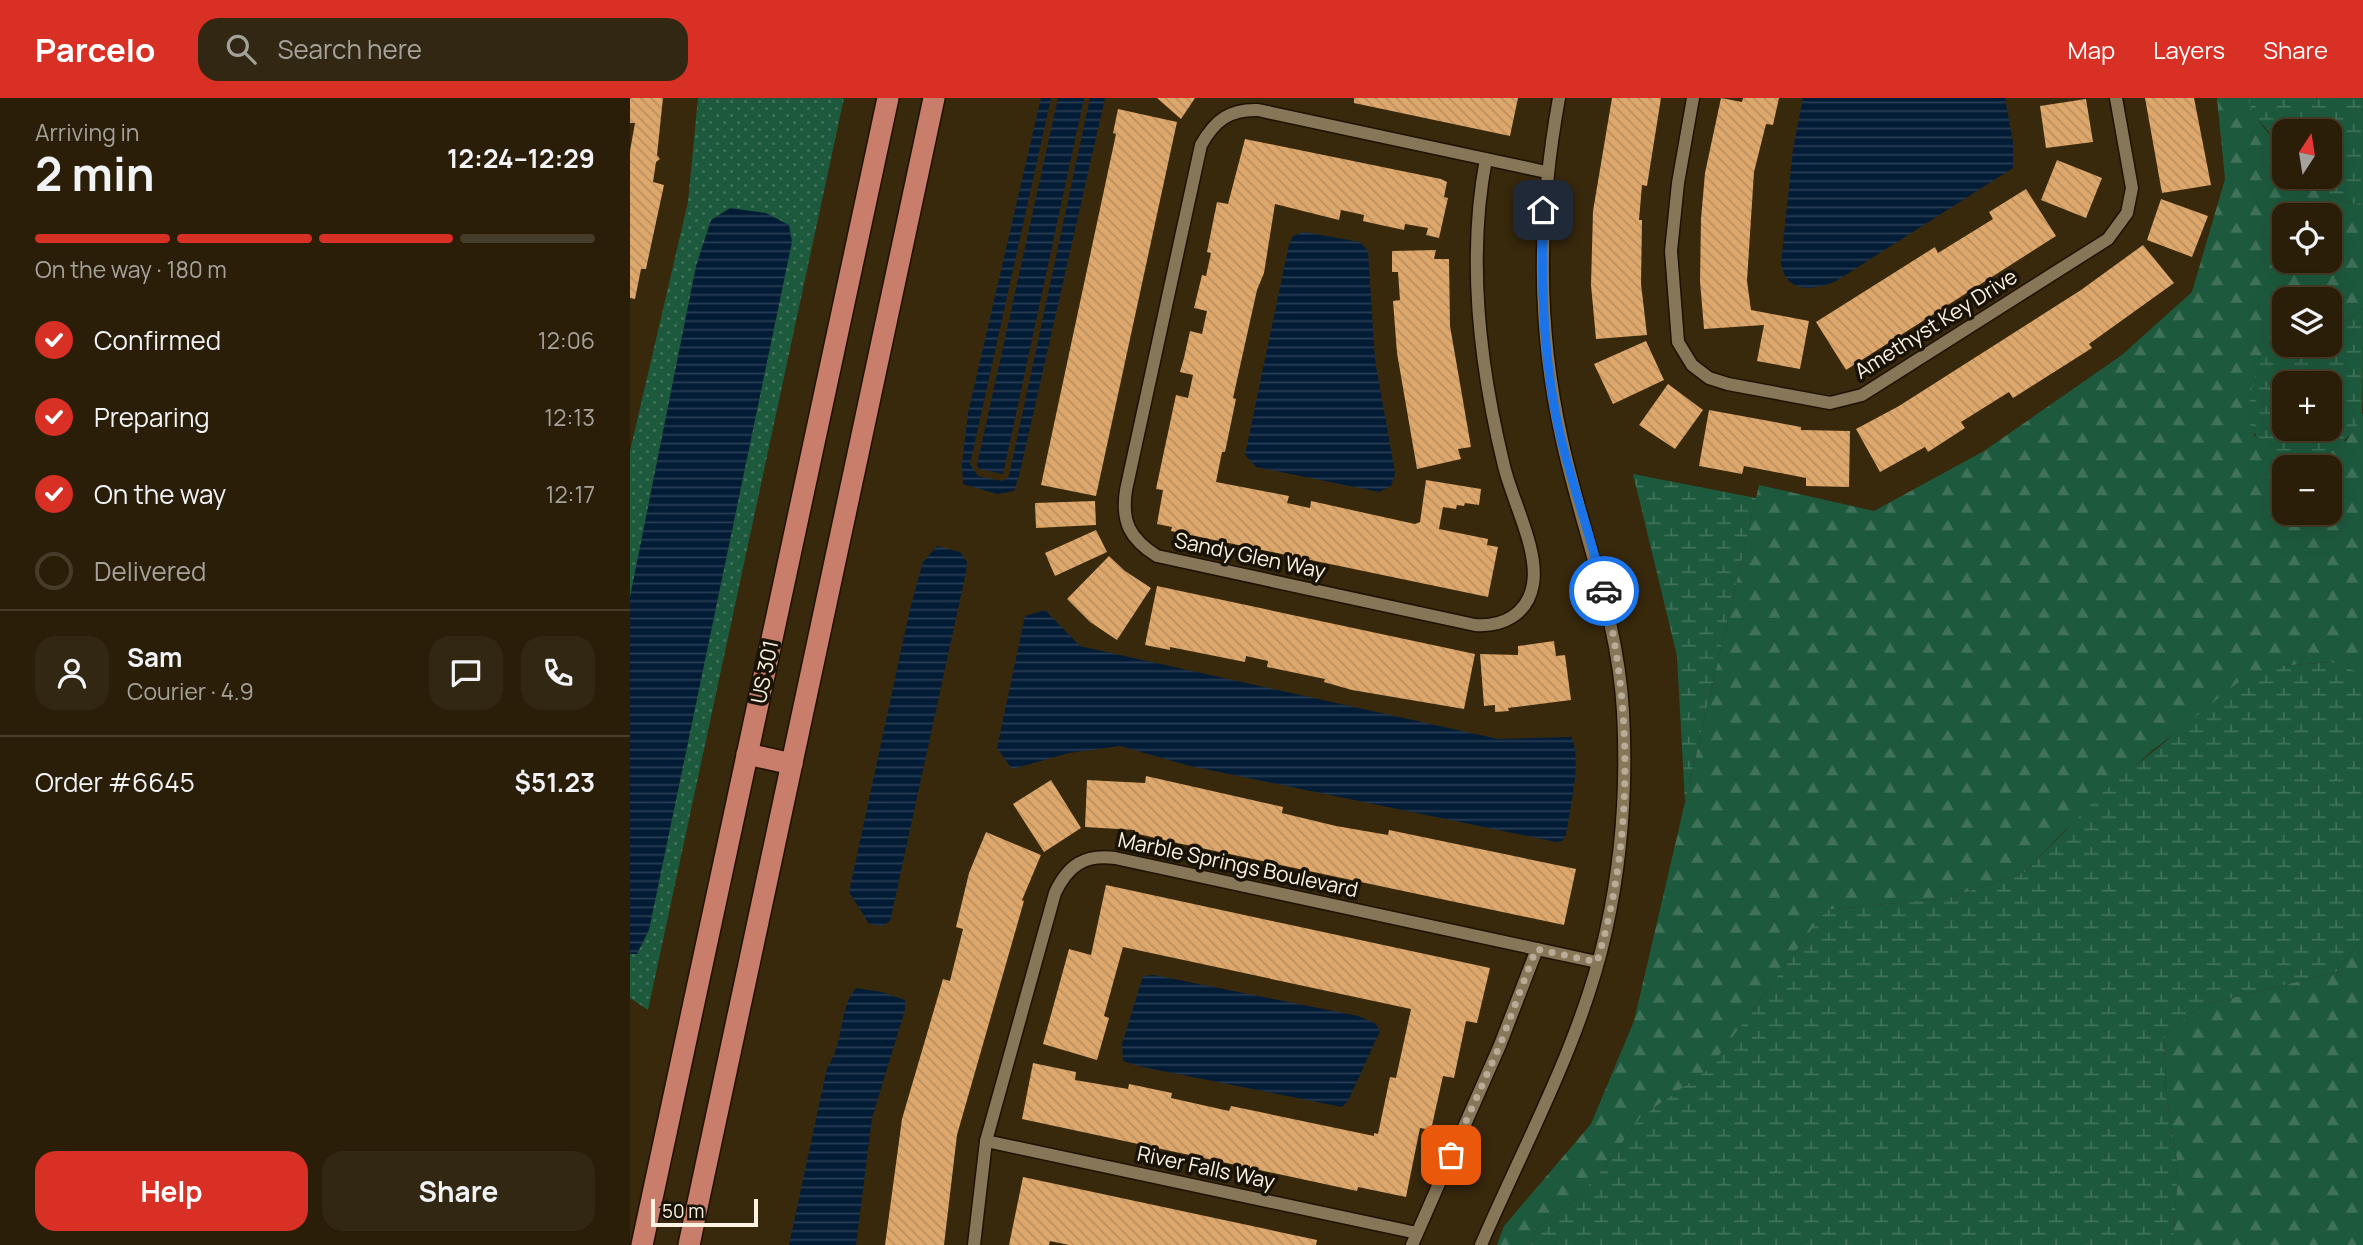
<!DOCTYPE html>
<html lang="en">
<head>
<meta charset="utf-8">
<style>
	body { margin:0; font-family:Manrope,sans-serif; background:#322712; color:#f1f3f6; height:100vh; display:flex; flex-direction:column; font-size:26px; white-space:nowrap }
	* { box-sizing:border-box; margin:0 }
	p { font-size:23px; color:#a5a29c }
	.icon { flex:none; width:38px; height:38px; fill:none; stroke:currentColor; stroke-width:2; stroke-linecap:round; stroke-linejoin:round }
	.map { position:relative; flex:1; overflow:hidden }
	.panel { display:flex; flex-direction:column; background:#2a1e09; width:630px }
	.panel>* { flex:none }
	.needle { width:46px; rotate:12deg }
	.controls { position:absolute; left:1642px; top:21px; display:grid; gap:14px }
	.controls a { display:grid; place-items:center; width:70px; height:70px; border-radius:14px; background:#2a1e09; box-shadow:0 7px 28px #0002,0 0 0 2px #463c2a; font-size:35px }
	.scale { position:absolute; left:21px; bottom:18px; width:107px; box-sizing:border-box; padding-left:7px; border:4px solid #fdf3e3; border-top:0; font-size:19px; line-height:24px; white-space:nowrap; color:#fdf3e3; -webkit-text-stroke:5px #191307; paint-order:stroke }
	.pin { position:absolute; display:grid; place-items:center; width:60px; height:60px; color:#fff; margin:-30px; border-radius:14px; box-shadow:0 4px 10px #0006 }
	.courier { position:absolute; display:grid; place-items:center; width:70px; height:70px; margin:-35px; border:5px solid #1a73e8; border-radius:50%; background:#fff; color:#222; box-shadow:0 2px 9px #0007 }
	.head em { font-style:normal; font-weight:700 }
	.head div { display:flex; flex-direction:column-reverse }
	.head { display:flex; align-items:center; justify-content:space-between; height:119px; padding:0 35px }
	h1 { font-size:46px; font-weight:700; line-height:52px }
	.bar { display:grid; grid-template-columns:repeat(4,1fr); gap:10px 7px; align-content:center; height:84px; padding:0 35px }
	.bar i { height:9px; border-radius:5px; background:#463c2a }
	.bar .active { background:#d93025 }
	.bar p { grid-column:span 4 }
	.line { display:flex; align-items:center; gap:18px; padding:0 35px; border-top:2px solid #463c2a }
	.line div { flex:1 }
	.round { display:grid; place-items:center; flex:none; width:74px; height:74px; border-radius:21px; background:#322712 }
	ol { padding:0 35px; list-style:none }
	li { display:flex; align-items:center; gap:21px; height:77px }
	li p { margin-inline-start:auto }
	li .icon { padding:7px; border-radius:50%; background:#d93025; color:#fff; stroke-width:4 }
	li:last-child { color:#a5a29c }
	li i { width:38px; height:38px; border:4px solid #463c2a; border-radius:50% }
	.primary-button { display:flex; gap:14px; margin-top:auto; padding:14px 35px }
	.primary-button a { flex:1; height:80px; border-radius:21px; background:#d93025; color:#fff; font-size:28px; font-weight:700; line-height:80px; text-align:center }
	.primary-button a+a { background:#322712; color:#f1f3f6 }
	header { display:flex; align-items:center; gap:42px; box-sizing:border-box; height:98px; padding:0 35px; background:#d93025; color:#fff }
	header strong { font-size:33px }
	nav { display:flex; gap:38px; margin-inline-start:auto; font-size:24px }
	.search { width:490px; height:63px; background:#322712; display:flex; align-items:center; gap:18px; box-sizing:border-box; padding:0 24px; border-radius:21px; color:#a5a29c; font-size:26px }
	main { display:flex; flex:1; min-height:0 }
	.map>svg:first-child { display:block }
	.grass { fill:url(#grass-dots) }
	.forest { fill:url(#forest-firs); fill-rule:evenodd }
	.wetland { fill:url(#wetland-marsh); fill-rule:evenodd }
	.water { fill:url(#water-rules) }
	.building { fill:url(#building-back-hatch) }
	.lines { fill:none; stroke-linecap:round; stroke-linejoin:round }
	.minor-casing { stroke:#1f1100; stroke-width:15 }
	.primary-casing { stroke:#1f1100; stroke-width:24 }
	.minor { stroke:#877658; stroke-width:12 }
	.primary { stroke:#c87e6b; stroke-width:21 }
	.done { stroke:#b8ac98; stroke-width:7; stroke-dasharray:0 12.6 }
	.route { stroke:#1a73e8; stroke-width:9 }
	.labels { text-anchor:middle; stroke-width:7; stroke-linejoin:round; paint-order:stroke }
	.street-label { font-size:21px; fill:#fdf3e3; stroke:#191307 }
</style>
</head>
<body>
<header>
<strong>Parcelo</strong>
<div class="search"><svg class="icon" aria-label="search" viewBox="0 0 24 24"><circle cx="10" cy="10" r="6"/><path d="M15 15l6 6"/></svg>Search here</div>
<nav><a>Map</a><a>Layers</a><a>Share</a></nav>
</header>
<main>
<section class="panel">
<div class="head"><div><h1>2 min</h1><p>Arriving in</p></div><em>12:24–12:29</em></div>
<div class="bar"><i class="active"></i><i class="active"></i><i class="active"></i><i></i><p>On the way · 180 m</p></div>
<ol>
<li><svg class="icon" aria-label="check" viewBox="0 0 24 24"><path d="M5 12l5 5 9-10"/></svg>Confirmed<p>12:06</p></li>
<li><svg class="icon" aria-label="check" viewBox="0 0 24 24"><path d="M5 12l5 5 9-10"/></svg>Preparing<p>12:13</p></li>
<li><svg class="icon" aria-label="check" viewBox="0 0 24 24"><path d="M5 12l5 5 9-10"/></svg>On the way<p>12:17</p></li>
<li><i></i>Delivered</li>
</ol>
<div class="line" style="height:126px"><a class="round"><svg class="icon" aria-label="person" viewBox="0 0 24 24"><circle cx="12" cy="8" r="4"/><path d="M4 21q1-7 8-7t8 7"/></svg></a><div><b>Sam</b><p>Courier · 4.9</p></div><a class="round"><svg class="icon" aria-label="chat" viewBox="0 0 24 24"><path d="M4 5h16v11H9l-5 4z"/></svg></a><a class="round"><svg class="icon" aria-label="phone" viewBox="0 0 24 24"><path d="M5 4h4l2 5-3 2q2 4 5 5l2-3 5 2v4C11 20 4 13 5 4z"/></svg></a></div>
<div class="line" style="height:91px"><div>Order #6645</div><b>$51.23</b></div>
<div class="primary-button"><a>Help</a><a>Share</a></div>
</section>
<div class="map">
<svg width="1733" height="1147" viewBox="0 0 1733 1147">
	<defs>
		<pattern id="grass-dots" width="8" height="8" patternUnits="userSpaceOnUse" patternTransform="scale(1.75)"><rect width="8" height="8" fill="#1d5a3d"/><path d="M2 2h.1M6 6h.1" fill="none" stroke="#3f7259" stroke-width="1.8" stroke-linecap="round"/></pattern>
		<pattern id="forest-firs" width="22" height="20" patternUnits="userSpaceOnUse" patternTransform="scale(1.75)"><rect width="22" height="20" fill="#1d5a3d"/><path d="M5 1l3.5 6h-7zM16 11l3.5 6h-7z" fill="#3f7259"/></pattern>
		<pattern id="wetland-marsh" width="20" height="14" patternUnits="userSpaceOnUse" patternTransform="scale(1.75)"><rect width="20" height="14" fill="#1d5a3d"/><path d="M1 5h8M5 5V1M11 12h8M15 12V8" fill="none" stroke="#3f7259"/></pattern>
		<pattern id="water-rules" width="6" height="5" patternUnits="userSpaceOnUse" patternTransform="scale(1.75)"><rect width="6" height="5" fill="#031c36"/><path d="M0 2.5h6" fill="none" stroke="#293d53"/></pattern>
		<pattern id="building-back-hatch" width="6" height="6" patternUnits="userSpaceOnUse" patternTransform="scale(1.75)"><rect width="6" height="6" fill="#dea76b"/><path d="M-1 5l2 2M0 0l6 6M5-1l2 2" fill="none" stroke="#ba9061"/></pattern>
	</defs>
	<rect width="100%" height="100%" fill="#38280c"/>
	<polygon class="grass" points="68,0 214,0 18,912 0,900 0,353 58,104"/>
	<g class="forest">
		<path d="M1587,0H1618C1623,16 1638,40 1654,47V79H1688C1695,104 1712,102 1733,108V210L1712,225L1699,223V201H1654V236L1643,243L1624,338L1716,343L1733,315V576L1701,564L1649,568L1572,616L1524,651L1433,734L1395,774L1319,800L1196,812L1080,970L1010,1020L975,1069L946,1101L907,1130L901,1147H867L874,1128L961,1026L1004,923L1129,387L1244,413L1354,353L1492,257L1562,194L1595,81ZM1654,117H1699V163H1654ZM1654,369H1699V415H1654Z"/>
		<polygon points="1733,838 1733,1147 1543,1147 1548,1069 1536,996 1534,936 1573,907 1706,874"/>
	</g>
	<g class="wetland">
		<path d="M1618,0H1733V108C1712,102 1695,104 1688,79H1699V33H1654V47L1648,45L1622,14Z"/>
		<path d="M1733,210C1733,230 1733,303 1732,317C1709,378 1598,378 1623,285C1628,266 1638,246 1654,236V247H1699V223L1712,225ZM1654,285H1699V331H1654Z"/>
		<polygon points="1003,376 1126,400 1055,704 1047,558"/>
		<polygon points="1702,564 1733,576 1733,838 1706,874 1573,907 1534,936 1536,996 1548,1069 1543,1147 901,1147 907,1130 946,1101 975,1069 1010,1020 1080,970 1196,812 1319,800 1395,774 1471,696 1617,577 1649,568"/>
	</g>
	<g class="water">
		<polygon points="411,0 421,0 340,366 348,378 373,383 379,378 460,0 475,0 389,378 384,393 367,396 333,386 332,366 338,315"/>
		<polygon points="428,0 454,0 373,376 349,371 347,367"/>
		<path d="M1173,0H1375L1383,44V70L1206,183C1183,193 1156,196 1151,165L1163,51Z"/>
		<polygon points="100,110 136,115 159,127 162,144 19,832 7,856 0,856 0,499 66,168 81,122"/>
		<polygon points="674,134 730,144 738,153 745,262 765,375 761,388 749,394 626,369 615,357 659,146 663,138"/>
		<polygon points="307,448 330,454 337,464 336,474 263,810 260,823 252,828 239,826 219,794 280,511 293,464"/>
		<path d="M415,512L450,548L463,551L868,641L941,639C953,658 939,715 936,737L932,743L926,744L560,668L490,648L439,655L382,671L367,650L395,518Z"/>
		<polygon points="524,877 728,918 745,925 750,933 718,1003 712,1009 508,968 493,963 492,946 513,878"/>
		<path d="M226,890L252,894L275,902V912L242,1020L226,1147H159L197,970C215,944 208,911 226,890Z"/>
	</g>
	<g class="building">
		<polygon points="0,0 33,0 27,57 30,61 26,64 23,84 34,87 16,171 11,171 5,201 0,200 0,53 5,25 0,25"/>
		<polygon points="527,0 565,0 551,21"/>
		<polygon points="724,0 888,0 880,38 724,5"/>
		<polygon points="982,0 1031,0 1017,88 1012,87 1009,122 1012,122 1011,186 1017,237 966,241 961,187 963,113"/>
		<polygon points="1091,0 1112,4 1113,0 1149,0 1143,27 1136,26 1124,74 1117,183 1121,212 1179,223 1170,271 1127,263 1134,227 1074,231 1070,183 1071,121 1075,75"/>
		<polygon points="1515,0 1564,0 1581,87 1532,95"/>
		<polygon points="1456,1 1463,44 1416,50 1410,8"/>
		<polygon points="488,11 547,24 466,398 411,387 486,36 483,35"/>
		<polygon points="615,41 811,81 817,84 814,99 818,100 809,140 796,137 798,130 775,126 774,132 746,126 733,123 734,117 711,112 709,122 645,106 634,175 627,192 603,300 606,301 595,354 592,354 586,384 659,398 657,405 680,410 681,403 785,426 790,424 796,382 851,391 849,407 835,405 834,408 827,407 826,411 813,409 809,431 858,441 857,447 868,449 858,499 541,433 542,429 527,426 533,392 526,391 546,297 558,300 563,277 550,274 554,260 560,233 572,236 577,213 564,210 572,177 576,178 581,155 577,154 587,104 598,106"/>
		<polygon points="1427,62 1472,80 1456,120 1411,102"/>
		<polygon points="1396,91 1426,138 1216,272 1186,224 1305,149 1308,155 1363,121 1359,114"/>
		<polygon points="1531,101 1578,118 1562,159 1517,142"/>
		<polygon points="1513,147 1544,185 1459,246 1462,250 1383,300 1379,294 1331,324 1335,330 1298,354 1295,349 1250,374 1226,331 1269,308 1451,192"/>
		<polygon points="806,152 804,161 819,161 820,228 841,349 828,351 831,361 787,371 767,255 763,203 770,202 768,174 762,174 762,153"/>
		<polygon points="1016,243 1034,282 983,306 964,266"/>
		<polygon points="1038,286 1073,312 1045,351 1009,327"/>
		<polygon points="1079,312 1171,329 1171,332 1220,333 1219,389 1176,388 1176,380 1114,368 1112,376 1069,368"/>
		<polygon points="465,403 466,427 406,430 405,405"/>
		<polygon points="466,432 477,454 425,478 415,455"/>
		<polygon points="479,458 495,473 521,490 487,542 460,524 437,501"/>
		<polygon points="527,488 845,556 834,611 722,592 694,584 695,581 637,569 638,563 616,558 615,564 540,549 540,552 515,547"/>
		<polygon points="924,543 926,558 935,557 941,602 878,610 879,613 865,614 865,607 854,608 850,556 888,557 888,548"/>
		<polygon points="516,678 653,709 652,715 706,728 758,737 759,732 946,771 934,827 552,746 504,735 505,732 455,729 457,682 515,685"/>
		<polygon points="421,682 451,730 414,754 383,706"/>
		<polygon points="356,734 411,757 392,802 394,803 327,1037 314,1147 255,1147 272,1021 313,881 320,883 333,831 326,829 339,775"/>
		<polygon points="476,787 860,870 847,925 836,923 824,980 813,978 801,1032 790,1030 776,1099 728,1089 727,1093 392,1021 403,965 446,974 445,982 498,991 499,986 542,995 541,1000 599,1013 601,1008 744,1038 744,1035 748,1036 760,979 766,980 781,911 493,849 474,918 479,920 467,962 413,946 439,851 461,857"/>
		<polygon points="393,1079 687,1142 686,1147 439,1147 420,1143 419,1147 379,1147"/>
	</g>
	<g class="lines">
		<defs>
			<g id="minor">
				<polyline points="1063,0 1048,85 1041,153 1048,244 1062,267 1079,280 1098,286 1200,305 1232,297 1478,141 1497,115 1502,90 1486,0"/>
				<path d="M856,61L628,12C600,11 585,22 571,47L496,392C491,424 500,441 527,458L845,527C873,529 898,516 903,486C909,452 882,402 874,368C850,270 837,160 856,61L916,74"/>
				<polyline points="356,1043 787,1135"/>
				<path d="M344,1147L356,1043L425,795C438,767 455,756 485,760L967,864"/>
				<polyline points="782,1147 870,947 907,851"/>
				<path d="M851,1147C895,1045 952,942 976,833C992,761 997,687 993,614C988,519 952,434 932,342C906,226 908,117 929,0"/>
			</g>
			<g id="primary">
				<polyline points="117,656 162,666"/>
				<polyline points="12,1147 258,0"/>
				<polyline points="59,1147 304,0"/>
			</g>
		</defs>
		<use href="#minor" class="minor-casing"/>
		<use href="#primary" class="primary-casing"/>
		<use href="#minor" class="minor"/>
		<use href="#primary" class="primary"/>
	</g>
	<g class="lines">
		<path class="done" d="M821,1057L870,947L906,851L967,864C1003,746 1003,613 974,493"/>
		<path class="route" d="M913,112C911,190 913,269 932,345C945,395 962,443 974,493"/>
	</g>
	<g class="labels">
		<g class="street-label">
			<text transform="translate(1306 226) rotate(-32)" y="7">Amethyst Key Drive</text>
			<text transform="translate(620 458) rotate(12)" y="7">Sandy Glen Way</text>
			<text transform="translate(135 574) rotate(-78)" y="7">US 301</text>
			<text transform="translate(608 767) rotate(12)" y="7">Marble Springs Boulevard</text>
			<text transform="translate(576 1070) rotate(12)" y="7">River Falls Way</text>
		</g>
	</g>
</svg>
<div class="controls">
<a><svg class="needle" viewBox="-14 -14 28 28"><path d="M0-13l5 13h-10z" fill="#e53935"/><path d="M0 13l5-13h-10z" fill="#a5a29c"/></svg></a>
<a><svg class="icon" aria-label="locate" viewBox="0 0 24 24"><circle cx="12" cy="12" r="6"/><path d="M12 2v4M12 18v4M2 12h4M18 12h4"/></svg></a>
<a><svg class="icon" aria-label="layers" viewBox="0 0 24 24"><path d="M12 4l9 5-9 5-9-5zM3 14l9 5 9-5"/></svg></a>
<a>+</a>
<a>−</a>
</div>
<div class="scale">50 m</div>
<div class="pin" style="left:821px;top:1057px;background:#ea580c"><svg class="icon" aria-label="bag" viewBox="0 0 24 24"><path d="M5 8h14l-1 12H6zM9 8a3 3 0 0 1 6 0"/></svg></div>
<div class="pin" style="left:913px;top:112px;background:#1f2937"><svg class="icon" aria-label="home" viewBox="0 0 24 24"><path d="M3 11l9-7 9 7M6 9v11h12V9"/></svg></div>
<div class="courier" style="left:974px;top:493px"><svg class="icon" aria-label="car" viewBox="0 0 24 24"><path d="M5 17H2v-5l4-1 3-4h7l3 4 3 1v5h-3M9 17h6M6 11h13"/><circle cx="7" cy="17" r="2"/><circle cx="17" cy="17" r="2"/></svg></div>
</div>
</main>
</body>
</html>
